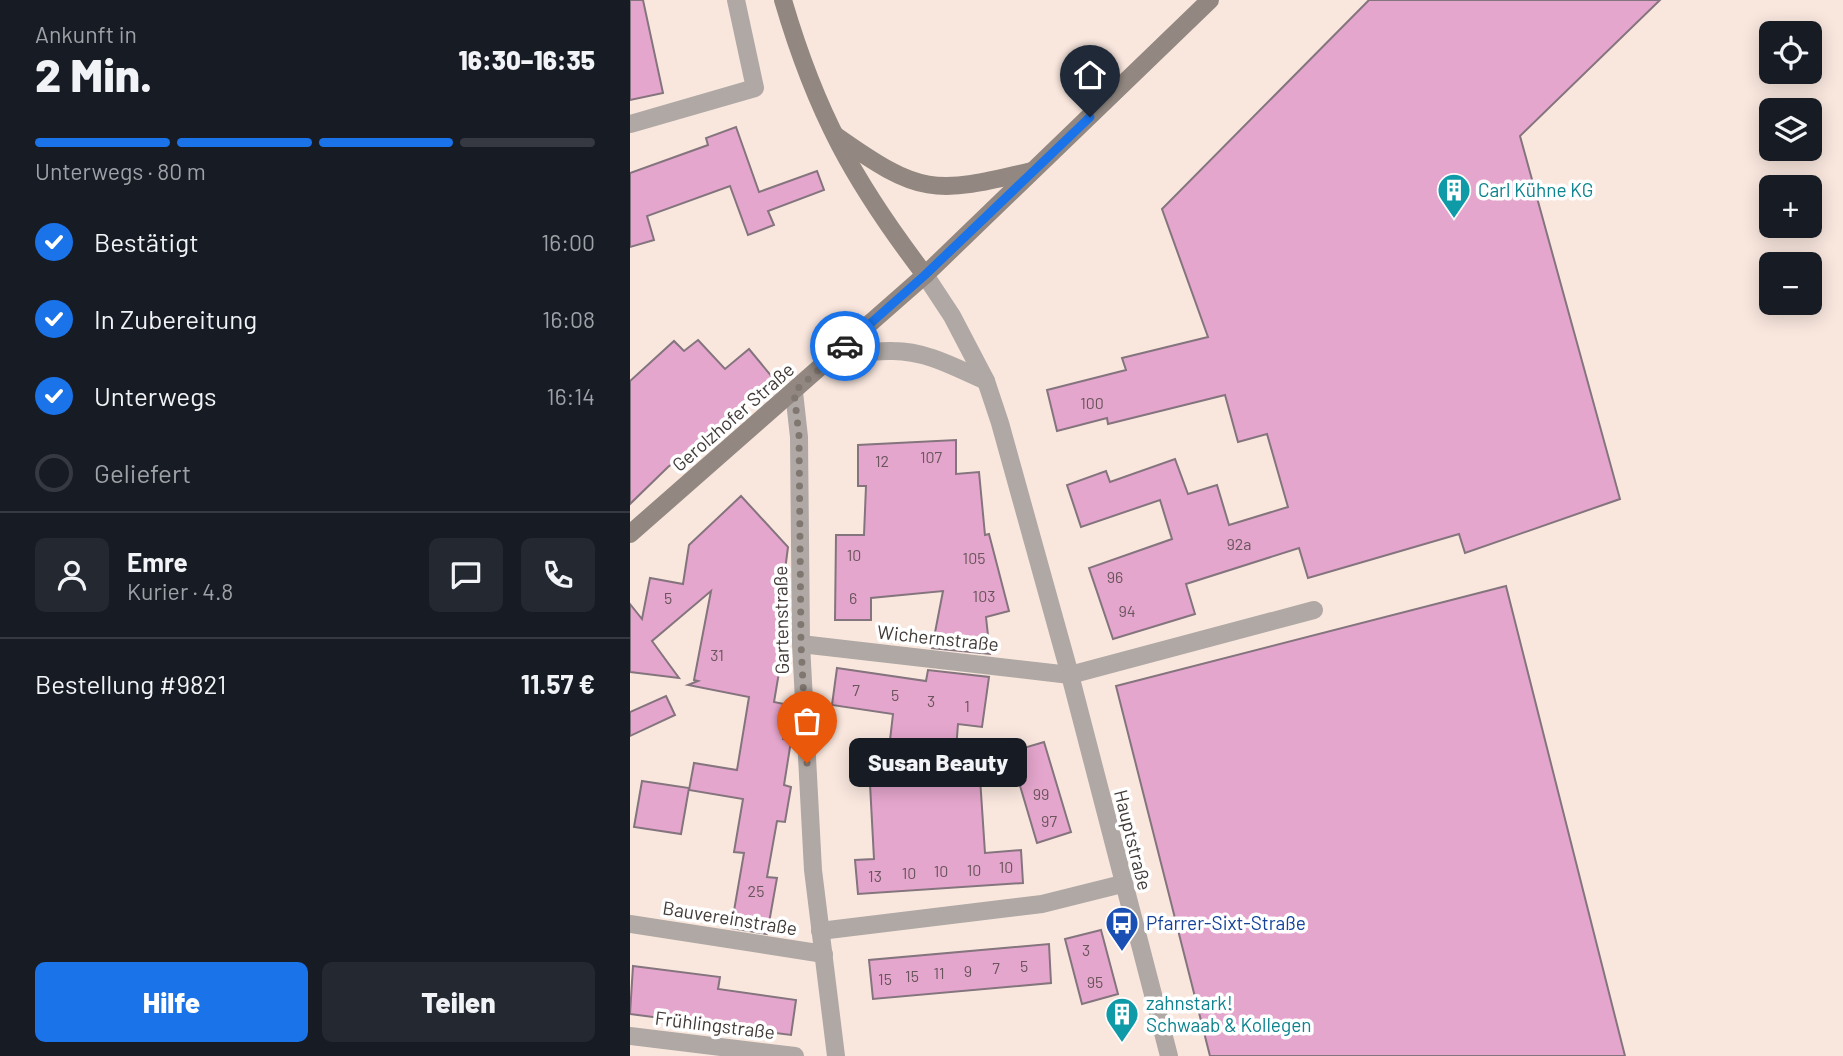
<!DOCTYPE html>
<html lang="de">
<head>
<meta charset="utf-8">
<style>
	body { margin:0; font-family:Barlow,sans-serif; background:#242831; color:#f1f3f6; height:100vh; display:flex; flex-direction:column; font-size:26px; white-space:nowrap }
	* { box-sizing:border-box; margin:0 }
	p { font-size:23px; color:#9ea1a6 }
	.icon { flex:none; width:38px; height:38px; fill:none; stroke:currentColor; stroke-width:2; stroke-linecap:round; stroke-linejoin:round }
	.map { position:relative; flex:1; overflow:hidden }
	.panel { display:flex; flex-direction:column; background:#171b24; width:630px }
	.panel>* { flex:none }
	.fabs { position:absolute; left:1129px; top:21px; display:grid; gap:14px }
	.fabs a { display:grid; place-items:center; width:63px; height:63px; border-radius:10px; background:#171b24; box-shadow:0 4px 18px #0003; font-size:35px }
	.pin { position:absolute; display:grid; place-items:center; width:60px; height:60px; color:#fff; margin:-72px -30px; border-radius:50% 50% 50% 0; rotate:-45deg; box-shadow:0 0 7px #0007 }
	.pin .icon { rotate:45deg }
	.courier { position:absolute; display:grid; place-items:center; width:70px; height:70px; margin:-35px; border:5px solid #1a73e8; border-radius:50%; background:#fff; color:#222; box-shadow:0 2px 9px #0007 }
	.bubble { position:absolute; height:49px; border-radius:10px; background:#171b24; box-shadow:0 4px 18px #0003; font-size:23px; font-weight:800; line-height:49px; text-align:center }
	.headline em { font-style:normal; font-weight:800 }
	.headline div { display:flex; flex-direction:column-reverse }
	.headline { display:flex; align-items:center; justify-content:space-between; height:119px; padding:0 35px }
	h1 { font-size:46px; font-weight:800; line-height:52px }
	.bar { display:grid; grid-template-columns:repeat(4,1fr); gap:10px 7px; align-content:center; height:84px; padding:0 35px }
	.bar i { height:9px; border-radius:5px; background:#363941 }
	.bar .selected { background:#1a73e8 }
	.bar p { grid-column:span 4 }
	.line { display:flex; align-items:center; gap:18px; padding:0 35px; border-top:2px solid #363941 }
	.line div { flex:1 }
	.round { display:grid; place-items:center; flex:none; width:74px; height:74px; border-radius:10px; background:#242831 }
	ol { padding:0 35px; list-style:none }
	li { display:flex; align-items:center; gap:21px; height:77px }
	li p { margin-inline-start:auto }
	li .icon { padding:7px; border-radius:50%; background:#1a73e8; color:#fff; stroke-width:4 }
	li:last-child { color:#9ea1a6 }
	li i { width:38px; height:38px; border:4px solid #363941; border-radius:50% }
	.button { display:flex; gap:14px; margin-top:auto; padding:14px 35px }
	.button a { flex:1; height:80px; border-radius:10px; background:#1a73e8; color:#fff; font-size:28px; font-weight:800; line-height:80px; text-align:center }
	.button a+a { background:#242831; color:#f1f3f6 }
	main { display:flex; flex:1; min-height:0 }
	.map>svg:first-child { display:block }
	.building { fill:#e5a6cd; stroke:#84747d; stroke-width:2 }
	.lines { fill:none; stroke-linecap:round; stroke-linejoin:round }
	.street { stroke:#afa8a4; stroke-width:18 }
	.secondary { stroke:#928881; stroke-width:18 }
	.done { stroke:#817771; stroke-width:7; stroke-dasharray:0 12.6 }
	.route { stroke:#1a73e8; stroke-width:9 }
	.labels { text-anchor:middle; stroke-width:7; stroke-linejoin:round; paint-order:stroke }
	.number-label { font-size:16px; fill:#6a555c }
	.culture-label { font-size:19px; fill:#0d838f; stroke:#fff; text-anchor:start }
	.street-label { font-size:19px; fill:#413a37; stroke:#fff }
	.transit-label { font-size:19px; fill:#164399; stroke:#fff; text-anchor:start }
</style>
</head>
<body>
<main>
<section class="panel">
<div class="headline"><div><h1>2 Min.</h1><p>Ankunft in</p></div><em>16:30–16:35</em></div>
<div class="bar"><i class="selected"></i><i class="selected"></i><i class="selected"></i><i></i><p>Unterwegs · 80 m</p></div>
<ol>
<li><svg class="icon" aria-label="check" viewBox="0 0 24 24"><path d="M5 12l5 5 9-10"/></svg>Bestätigt<p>16:00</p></li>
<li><svg class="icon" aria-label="check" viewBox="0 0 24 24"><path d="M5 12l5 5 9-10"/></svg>In Zubereitung<p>16:08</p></li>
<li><svg class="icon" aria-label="check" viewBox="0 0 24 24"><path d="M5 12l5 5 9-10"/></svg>Unterwegs<p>16:14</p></li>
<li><i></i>Geliefert</li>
</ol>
<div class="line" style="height:126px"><a class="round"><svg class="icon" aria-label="person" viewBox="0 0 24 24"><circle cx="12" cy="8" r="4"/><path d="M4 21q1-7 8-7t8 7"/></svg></a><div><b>Emre</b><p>Kurier · 4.8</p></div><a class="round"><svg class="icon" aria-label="chat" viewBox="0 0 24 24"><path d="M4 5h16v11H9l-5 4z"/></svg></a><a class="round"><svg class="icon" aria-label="phone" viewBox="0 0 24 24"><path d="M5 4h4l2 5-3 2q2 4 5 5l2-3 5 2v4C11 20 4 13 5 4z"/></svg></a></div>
<div class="line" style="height:91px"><div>Bestellung #9821</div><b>11.57 €</b></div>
<div class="button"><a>Hilfe</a><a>Teilen</a></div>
</section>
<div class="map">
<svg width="1213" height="1056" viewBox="0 0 1213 1056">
	<rect width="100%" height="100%" fill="#f9e7de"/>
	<g class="building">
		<polygon points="0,0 13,0 33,93 0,100"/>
		<polygon points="739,0 1030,0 890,136 990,499 835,553 829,534 678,578 669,548 556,584 565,614 483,639 459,568 542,539 530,500 451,527 437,485 476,471 480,482 545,459 558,494 587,485 599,525 658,507 637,434 608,442 595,395 478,424 477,418 427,431 417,390 496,370 492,358 578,337 532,209"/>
		<polygon points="106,127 129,192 187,171 194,190 138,211 144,225 118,235 100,186 17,216 24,240 0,247 0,173 78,145 76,138"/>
		<polygon points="68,340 95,369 119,349 143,378 101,413 105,417 38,467 0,504 0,381 44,341 54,351"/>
		<polygon points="326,440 326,474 349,472 355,535 359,534 379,611 356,617 360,654 302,648 313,591 241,598 241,620 205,620 206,535 234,535 236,486 228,486 228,445"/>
		<polygon points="111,496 158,547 151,601 159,602 159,613 144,702 159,705 153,739 161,741 154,785 161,787 155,822 147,821 137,877 147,878 137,934 101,928 114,853 104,852 113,799 59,790 64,763 107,770 119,697 58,685 68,681 64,680 81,591 22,641 49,678 0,672 0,604 12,619 20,578 53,584 59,545"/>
		<polygon points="876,586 995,1056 580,1056 486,686"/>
		<polygon points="207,668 296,681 298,670 359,677 352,727 328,724 324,776 350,778 355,853 391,850 393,883 228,894 225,860 244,859 239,765 257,766 263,714 202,705"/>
		<polygon points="36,696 45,715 0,736 0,712"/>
		<polygon points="414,742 441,832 407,843 380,752"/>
		<polygon points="12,781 59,788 51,834 4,827"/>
		<polygon points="471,930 488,994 452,1004 435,939"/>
		<polygon points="419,944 421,983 243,999 239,960"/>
		<polygon points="3,966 90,977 88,989 166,1000 161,1035 0,1014"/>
	</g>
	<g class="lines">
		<g class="street">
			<polyline points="0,124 125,88 106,0"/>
			<polyline points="295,275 322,316 356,381 370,423 440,675 539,1056"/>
			<path d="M203,357C222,355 243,350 263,351C297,351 326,368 356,381"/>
			<polyline points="164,392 169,437 171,644 183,870 206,1056"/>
			<polyline points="171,644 440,675 684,610"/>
			<polyline points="0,924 194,954"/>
			<polyline points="190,931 412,904 492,884"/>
			<polyline points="0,1036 165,1056"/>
		</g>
		<g class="secondary">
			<path d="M153,0C186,113 224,182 295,275"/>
			<path d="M205,135C290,195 303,195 402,171"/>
			<polyline points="0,534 295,275 580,0"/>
		</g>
	</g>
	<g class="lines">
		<polyline class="done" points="177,763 171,644 169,436 164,392 215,346"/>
		<polyline class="route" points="215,346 295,275 460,117"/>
	</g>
	<defs>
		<symbol id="building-pin" viewBox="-11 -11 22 30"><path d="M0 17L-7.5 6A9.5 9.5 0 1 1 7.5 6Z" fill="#0f9aa8" stroke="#fff"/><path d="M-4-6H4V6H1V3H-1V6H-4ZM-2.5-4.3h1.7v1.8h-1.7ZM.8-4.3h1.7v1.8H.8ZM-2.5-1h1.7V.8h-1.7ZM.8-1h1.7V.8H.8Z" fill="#fff"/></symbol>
		<symbol id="bus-pin" viewBox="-11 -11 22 30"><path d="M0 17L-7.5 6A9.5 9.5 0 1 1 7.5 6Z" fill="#1a4fb4" stroke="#fff"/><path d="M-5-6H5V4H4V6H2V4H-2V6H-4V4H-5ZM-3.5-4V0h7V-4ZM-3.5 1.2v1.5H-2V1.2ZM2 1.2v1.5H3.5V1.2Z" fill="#fff"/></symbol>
	</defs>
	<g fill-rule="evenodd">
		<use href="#building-pin" x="805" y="171" width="38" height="52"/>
		<use href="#bus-pin" x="473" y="904" width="38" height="52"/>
		<use href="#building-pin" x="473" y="995" width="38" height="52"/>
	</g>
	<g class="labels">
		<g class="number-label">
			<text x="462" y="409">100</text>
			<text x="301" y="463">107</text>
			<text x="252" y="467">12</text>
			<text x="609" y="550">92a</text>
			<text x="224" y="561">10</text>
			<text x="344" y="564">105</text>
			<text x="485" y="583">96</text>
			<text x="354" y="602">103</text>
			<text x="38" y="604">5</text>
			<text x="223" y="604">6</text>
			<text x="497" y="617">94</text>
			<text x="87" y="661">31</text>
			<text x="226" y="696">7</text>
			<text x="265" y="701">5</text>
			<text x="301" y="707">3</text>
			<text x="337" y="712">1</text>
			<text x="411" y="800">99</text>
			<text x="419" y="827">97</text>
			<text x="376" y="873">10</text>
			<text x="344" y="876">10</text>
			<text x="311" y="877">10</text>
			<text x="279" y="879">10</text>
			<text x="245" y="882">13</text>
			<text x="126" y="897">25</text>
			<text x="456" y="956">3</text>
			<text x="394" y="972">5</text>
			<text x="366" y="974">7</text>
			<text x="338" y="977">9</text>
			<text x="309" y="979">11</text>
			<text x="282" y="982">15</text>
			<text x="255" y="985">15</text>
			<text x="465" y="988">95</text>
		</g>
		<g class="culture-label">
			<text x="848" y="197">Carl Kühne KG</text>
			<text x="516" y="1010">zahnstark!<tspan x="516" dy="22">Schwaab &amp; Kollegen</tspan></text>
		</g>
		<g class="street-label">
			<text transform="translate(103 417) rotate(-41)" y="7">Gerolzhofer Straße</text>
			<text transform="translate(151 620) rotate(-91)" y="7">Gartenstraße</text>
			<text transform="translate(308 638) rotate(6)" y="7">Wichernstraße</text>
			<text transform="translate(503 840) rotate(76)" y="7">Hauptstraße</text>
			<text transform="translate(100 918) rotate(9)" y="7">Bauvereinstraße</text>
			<text transform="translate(85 1025) rotate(7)" y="7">Frühlingstraße</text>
		</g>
		<g class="transit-label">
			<text x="516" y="930">Pfarrer-Sixt-Straße</text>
		</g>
	</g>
</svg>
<div class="fabs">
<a><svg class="icon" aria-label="locate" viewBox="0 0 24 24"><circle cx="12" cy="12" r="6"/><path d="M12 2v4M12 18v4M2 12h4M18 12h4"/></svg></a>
<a><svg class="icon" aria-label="layers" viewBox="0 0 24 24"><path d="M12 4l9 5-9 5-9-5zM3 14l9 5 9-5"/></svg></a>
<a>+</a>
<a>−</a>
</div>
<div class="pin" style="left:177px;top:763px;background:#ea580c"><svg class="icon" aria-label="bag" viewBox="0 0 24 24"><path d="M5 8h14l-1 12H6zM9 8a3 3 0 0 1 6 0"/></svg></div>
<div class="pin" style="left:460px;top:117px;background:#1f2937"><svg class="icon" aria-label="home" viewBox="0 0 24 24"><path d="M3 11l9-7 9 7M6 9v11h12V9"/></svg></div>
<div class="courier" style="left:215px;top:346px"><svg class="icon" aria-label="car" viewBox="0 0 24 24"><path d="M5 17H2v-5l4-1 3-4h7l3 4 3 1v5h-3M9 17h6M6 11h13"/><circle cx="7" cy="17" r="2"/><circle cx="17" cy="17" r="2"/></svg></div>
<div class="bubble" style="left:219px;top:738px;width:178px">Susan Beauty</div>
</div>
</main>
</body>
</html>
